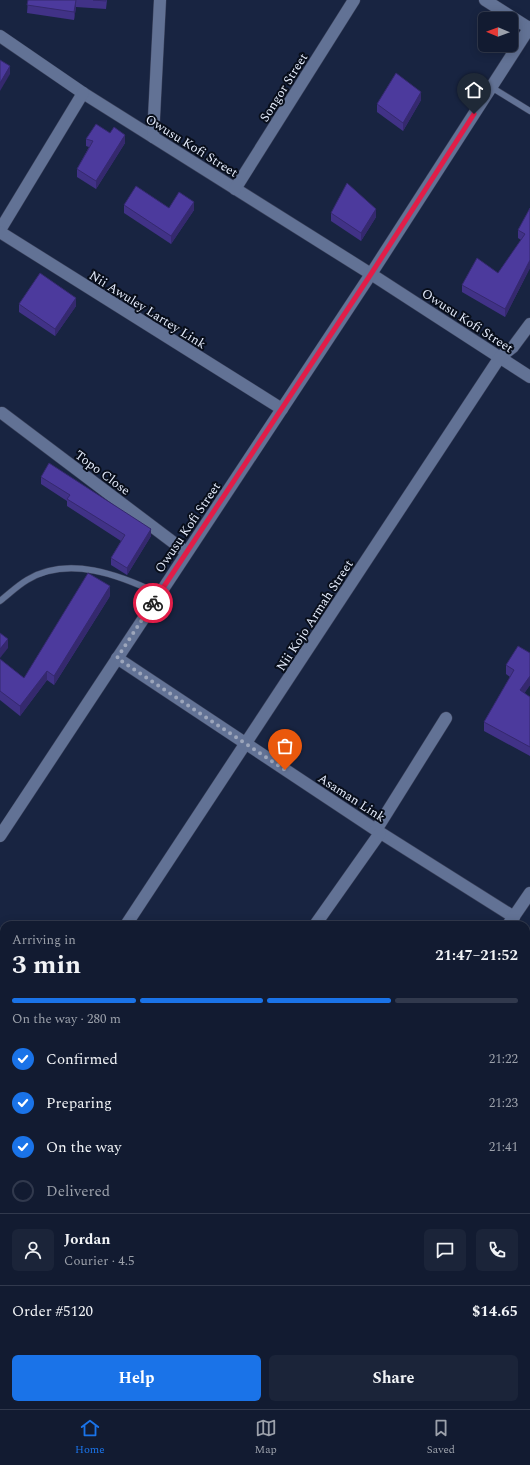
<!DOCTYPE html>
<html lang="en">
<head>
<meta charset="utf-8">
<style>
	body { margin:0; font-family:Spectral,serif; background:#1b2439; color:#f1f3f6; height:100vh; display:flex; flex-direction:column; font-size:15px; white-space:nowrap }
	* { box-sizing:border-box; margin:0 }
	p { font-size:13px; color:#9ca1ab }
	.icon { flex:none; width:22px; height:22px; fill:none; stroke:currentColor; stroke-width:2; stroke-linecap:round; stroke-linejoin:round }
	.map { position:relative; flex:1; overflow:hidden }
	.panel { position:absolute; left:0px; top:921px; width:530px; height:488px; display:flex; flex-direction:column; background:#121b31; border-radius:12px 12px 0 0; box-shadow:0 2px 10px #0003,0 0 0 1px #31394d }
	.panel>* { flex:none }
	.needle { width:26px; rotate:271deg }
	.fabs { position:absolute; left:478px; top:12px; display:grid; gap:8px }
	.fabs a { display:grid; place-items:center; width:40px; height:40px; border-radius:6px; background:#121b31; box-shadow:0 2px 10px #0003,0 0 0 1px #31394d; font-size:20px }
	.pin { position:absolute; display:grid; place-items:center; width:34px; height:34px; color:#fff; margin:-41px -17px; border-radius:50% 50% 50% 0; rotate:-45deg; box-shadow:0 0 4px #0007 }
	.pin .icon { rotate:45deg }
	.courier { position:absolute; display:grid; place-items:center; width:40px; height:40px; margin:-20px; border:3px solid #e11d48; border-radius:50%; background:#fff; color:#222; box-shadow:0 1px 5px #0007 }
	.summary em { font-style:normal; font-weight:700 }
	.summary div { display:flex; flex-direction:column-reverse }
	.summary { display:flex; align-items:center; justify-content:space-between; height:68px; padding:0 12px }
	h1 { font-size:26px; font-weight:700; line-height:30px }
	.bar { display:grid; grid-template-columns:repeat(4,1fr); gap:6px 4px; align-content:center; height:48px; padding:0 12px }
	.bar i { height:5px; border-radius:3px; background:#31394d }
	.bar .current { background:#1a73e8 }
	.bar p { grid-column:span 4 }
	.line { display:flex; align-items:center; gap:10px; padding:0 12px; border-top:1px solid #31394d }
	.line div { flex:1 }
	.round { display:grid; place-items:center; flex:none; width:42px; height:42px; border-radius:6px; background:#1b2439 }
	ol { padding:0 12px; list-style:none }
	li { display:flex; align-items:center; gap:12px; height:44px }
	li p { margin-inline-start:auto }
	li .icon { padding:4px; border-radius:50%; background:#1a73e8; color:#fff; stroke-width:4 }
	li:last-child { color:#9ca1ab }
	li i { width:22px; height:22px; border:2px solid #31394d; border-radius:50% }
	.cta { display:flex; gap:8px; margin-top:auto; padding:8px 12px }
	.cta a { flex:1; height:46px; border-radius:6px; background:#1a73e8; color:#fff; font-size:16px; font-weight:700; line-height:46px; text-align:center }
	.cta a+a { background:#1b2439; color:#f1f3f6 }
	.dock { display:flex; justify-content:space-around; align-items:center; height:56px; border-top:1px solid #31394d; background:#121b31; font-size:11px; color:#9ca1ab }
	.dock a { display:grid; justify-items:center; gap:2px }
	.dock .current { color:#1a73e8 }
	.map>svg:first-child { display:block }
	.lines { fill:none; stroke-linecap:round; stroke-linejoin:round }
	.service-casing { stroke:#3a415a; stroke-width:7 }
	.minor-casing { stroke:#3a415a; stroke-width:13 }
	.service { stroke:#627295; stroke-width:6 }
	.minor { stroke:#627295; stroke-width:12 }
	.wall { fill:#413287 }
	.shaded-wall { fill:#35296e }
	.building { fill:#4c3a9d; stroke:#35296e }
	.done { stroke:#9da6bb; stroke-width:4; stroke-dasharray:0 7.2 }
	.route { stroke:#e11d48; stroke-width:5 }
	.labels { text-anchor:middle; stroke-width:4; stroke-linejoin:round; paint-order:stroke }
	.street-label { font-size:13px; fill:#e5ecfc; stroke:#080e1b }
</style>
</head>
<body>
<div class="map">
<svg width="530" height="1409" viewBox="0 0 530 1409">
	<rect width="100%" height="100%" fill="#182441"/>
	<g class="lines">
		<defs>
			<g id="service">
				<polyline points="491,87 530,111"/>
				<path d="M0,601C9,594 17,586 27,580C68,555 120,575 159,594"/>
			</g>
			<g id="minor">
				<polyline points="485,0 529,28"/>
				<polyline points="0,36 83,93 371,274 530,377"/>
				<polyline points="153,137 160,0"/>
				<polyline points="235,189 354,0"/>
				<polyline points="0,230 83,93"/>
				<polyline points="0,232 282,409"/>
				<polyline points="2,413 186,552"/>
				<polyline points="117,658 376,830 514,917"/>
				<polyline points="376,830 446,718"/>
				<polyline points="0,836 371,274 530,27"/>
				<polyline points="126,925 500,357 513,347 530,324"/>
				<polyline points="315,925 380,833"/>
				<polyline points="508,925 530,893"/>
				<polyline points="0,1015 4,1018"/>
				<polyline points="0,1120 4,1113"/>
				<polyline points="526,1244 530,1248"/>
				<polyline points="7,1409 9,1405"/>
				<polyline points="196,1409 198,1405"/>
			</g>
		</defs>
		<use href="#service" class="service-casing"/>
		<use href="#minor" class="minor-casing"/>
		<use href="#service" class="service"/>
		<use href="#minor" class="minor"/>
	</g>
	<g class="wall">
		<polygon points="28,0 107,0 106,9 76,7 74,20 27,13"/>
		<polygon points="421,100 403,131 377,112 377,104"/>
		<polygon points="86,139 125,143 96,189 77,177 77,169 89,147 86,146"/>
		<polygon points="124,205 194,210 171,244 124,213"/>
		<polygon points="530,208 530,268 505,317 462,292 462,285 498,273 521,240 518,238 518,230"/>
		<polygon points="331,213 376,217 361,241 331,221"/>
		<polygon points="19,304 76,306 55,336 19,312"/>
		<polygon points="41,477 151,536 127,575 111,565 111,558 121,541 67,506 67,501 41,484"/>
		<polygon points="110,596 54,685 47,680 20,716 0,700 0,659 24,678"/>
		<polygon points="530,653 530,685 524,693 530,697 530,756 484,731 484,722 510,677 506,674 506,665"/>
	</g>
	<g class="shaded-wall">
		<polygon points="76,0 76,7 74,20 74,12"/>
		<polygon points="10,66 10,74 0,91 0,83"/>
		<polygon points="421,92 421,100 403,131 403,123"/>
		<polygon points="125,135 125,143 96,189 96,181"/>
		<polygon points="194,202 194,210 171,244 171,236"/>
		<polygon points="376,209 376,217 361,241 361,233"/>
		<polygon points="530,260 530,268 505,317 505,309"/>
		<polygon points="76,298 76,306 55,336 55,329"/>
		<polygon points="151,529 151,536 127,575 127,568"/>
		<polygon points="110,586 110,596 54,685 54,676"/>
		<polygon points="8,639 8,648 0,658 0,649"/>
		<polygon points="47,671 47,680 20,716 20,706"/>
		<polygon points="530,676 530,685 520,700 520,690"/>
	</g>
	<g class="building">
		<polygon points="28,0 76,0 74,12 27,5"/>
		<polygon points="93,0 106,0 106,1"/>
		<polygon points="0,60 10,66 0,83"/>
		<polygon points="396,73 421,92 403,123 377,104"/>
		<polygon points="96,124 110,133 114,127 125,135 96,181 77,169 93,141 86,139"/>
		<polygon points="347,183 376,209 361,233 331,213"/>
		<polygon points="136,186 169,208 179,192 194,202 171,236 124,205"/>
		<polygon points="530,208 530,260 505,309 462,285 477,258 498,273 525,234 518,230"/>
		<polygon points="40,273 76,298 55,329 19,304"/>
		<polygon points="49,463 151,529 127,568 111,558 125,535 67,499 70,495 41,477"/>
		<polygon points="88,573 110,586 54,676 47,671 20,706 0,691 0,659 24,678"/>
		<polygon points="0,633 8,639 0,649"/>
		<polygon points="518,646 530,653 530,676 520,690 530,697 530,747 484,722 514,670 506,665"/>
	</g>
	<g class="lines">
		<polyline class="done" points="153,603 117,658 285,770"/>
		<polyline class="route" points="153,603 371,274 474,114"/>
	</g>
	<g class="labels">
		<g class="street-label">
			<text transform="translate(283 87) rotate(-58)" y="5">Songor Street</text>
			<text transform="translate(192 145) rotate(32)" y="5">Owusu Kofi Street</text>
			<text transform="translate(148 309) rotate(32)" y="5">Nii Awuley Lartey Link</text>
			<text transform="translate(468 320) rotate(33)" y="5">Owusu Kofi Street</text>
			<text transform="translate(103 472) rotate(37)" y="5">Topo Close</text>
			<text transform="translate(187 527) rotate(-56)" y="5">Owusu Kofi Street</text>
			<text transform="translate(314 615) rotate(-57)" y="5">Nii Kojo Armah Street</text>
			<text transform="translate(352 797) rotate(33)" y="5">Asaman Link</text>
		</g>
	</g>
</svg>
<div class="fabs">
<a><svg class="needle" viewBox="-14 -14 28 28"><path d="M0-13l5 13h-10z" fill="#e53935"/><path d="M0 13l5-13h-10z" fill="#9ca1ab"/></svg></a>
</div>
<div class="pin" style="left:285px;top:770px;background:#ea580c"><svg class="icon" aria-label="bag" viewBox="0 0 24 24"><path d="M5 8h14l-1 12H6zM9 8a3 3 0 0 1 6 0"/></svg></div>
<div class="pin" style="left:474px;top:114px;background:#1f2937"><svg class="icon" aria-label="home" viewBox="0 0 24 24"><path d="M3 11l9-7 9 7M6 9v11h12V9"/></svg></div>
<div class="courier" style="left:153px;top:603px"><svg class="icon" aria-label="bike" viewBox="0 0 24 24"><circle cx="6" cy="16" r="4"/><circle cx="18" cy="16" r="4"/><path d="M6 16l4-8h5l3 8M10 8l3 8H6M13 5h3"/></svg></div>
<section class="panel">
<div class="summary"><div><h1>3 min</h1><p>Arriving in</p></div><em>21:47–21:52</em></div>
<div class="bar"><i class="current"></i><i class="current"></i><i class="current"></i><i></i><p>On the way · 280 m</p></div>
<ol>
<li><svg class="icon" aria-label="check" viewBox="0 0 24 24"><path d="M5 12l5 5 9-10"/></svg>Confirmed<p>21:22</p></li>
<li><svg class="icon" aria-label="check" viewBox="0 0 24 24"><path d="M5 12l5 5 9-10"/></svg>Preparing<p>21:23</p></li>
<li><svg class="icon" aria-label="check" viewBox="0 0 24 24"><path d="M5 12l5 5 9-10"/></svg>On the way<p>21:41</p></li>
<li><i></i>Delivered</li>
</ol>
<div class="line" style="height:72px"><a class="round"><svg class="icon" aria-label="person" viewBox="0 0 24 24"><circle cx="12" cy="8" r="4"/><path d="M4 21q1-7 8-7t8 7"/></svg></a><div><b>Jordan</b><p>Courier · 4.5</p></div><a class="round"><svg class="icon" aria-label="chat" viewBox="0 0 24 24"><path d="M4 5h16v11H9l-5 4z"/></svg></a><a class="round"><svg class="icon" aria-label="phone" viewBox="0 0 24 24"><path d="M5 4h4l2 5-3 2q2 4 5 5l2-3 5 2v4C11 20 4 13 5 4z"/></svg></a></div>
<div class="line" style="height:52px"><div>Order #5120</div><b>$14.65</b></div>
<div class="cta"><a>Help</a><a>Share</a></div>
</section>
</div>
<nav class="dock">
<a class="current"><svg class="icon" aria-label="home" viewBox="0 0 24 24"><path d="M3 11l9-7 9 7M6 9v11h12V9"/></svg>Home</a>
<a><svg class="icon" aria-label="map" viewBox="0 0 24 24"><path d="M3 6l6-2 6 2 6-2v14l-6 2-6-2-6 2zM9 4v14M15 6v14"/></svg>Map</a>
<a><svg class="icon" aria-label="saved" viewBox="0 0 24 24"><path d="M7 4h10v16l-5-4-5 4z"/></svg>Saved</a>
</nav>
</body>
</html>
